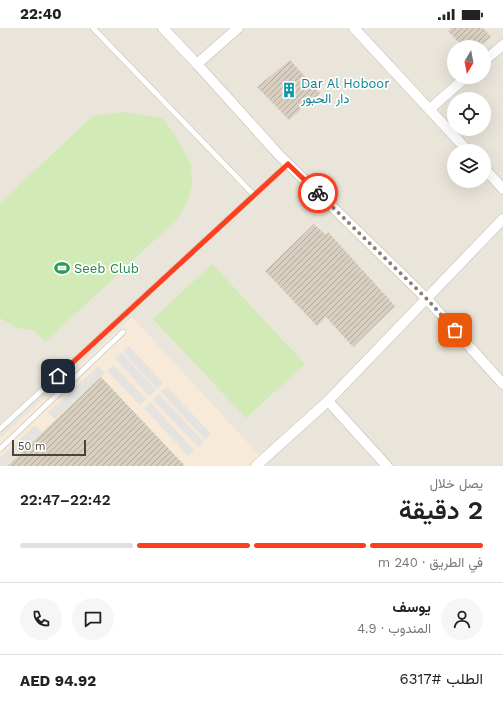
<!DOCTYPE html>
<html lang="ar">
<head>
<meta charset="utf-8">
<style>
	body { margin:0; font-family:"Work Sans",Vazirmatn,sans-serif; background:#f6f6f6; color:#222; direction:rtl; height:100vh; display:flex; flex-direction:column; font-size:15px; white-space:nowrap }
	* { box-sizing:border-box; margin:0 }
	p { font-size:13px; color:#767676 }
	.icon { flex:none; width:22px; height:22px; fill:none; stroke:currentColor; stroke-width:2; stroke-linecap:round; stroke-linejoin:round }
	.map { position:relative; height:438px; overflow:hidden; direction:ltr }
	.panel { display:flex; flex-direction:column; background:#fff; flex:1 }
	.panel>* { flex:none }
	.needle { width:26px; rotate:190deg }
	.controls { position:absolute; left:447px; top:12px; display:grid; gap:8px }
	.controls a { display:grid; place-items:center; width:44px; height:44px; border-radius:50%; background:#fff; box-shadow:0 4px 16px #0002; font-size:20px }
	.scale { position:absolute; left:12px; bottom:10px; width:74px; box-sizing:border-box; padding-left:4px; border:2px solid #4b4439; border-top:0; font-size:11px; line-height:14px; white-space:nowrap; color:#4b4439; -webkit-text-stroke:3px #fff; paint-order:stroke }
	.pin { position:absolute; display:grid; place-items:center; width:34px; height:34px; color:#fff; margin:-17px; border-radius:8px; box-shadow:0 2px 6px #0006 }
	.courier { position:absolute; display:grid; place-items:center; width:40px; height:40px; margin:-20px; border:3px solid #fc3f1d; border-radius:50%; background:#fff; color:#222; box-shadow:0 1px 5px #0007 }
	.headline em { font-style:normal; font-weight:600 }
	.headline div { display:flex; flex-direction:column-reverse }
	.headline { display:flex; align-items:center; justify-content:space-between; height:68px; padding:0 20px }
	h1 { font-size:26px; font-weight:600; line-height:30px }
	.bar { display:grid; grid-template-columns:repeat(4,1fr); gap:6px 4px; align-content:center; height:48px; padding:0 20px }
	.bar i { height:5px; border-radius:3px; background:#e0e0e0 }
	.bar .selected { background:#fc3f1d }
	.bar p { grid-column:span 4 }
	.line { display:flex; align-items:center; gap:10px; padding:0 20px; border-top:1px solid #e0e0e0 }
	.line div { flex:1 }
	.round { display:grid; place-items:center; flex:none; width:42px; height:42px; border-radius:21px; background:#f6f6f6 }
	.status { display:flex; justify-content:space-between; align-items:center; height:28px; padding:0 20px; background:#fff; direction:ltr }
	.status svg { height:11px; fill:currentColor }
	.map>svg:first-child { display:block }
	.residential { fill:#eae5da; fill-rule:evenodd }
	.commercial { fill:#f7ead8 }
	.grass { fill:#d2eab5 }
	.parking { fill:#e5e3e0 }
	.building { fill:url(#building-hatch) }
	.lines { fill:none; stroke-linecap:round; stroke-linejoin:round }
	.lane-casing { stroke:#c2bbae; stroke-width:6 }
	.street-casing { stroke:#c2bbae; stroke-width:11 }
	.lane { stroke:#fff; stroke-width:5 }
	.street { stroke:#fff; stroke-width:10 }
	.done { stroke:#878178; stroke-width:4; stroke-dasharray:0 7.2 }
	.route { stroke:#fc3f1d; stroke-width:5 }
	.labels { text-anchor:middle; stroke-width:3.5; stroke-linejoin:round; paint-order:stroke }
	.culture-label { font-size:13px; fill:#0d838f; stroke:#fff; text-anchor:start }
	.leisure-label { font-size:13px; fill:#27864d; stroke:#fff; text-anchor:start }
</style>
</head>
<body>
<div class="status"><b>22:40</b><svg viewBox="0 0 49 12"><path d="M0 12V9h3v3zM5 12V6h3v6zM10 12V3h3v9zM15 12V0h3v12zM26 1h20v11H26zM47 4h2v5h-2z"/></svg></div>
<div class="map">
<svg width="503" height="438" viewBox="0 0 503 438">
	<defs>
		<pattern id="building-hatch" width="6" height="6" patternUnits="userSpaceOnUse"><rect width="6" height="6" fill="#d8cfc1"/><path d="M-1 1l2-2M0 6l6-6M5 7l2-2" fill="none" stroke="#b1aa9e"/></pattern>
	</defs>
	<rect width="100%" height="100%" fill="#f6f3ec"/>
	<path class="residential" d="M0,0H503V438H0ZM454,19H484V49H454ZM454,71H484V101H454ZM454,123H484V153H454Z"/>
	<polygon class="commercial" points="132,289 263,431 256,438 0,438 0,410"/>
	<g class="grass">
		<polygon points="124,84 162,90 173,104 183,121 191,137 192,157 187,175 177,191 45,314 35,303 17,300 0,290 0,175 93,88"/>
		<polygon points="212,236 305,336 246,390 153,291"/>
	</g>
	<g class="parking">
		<polygon points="129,318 163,355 157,361 123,324"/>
		<polygon points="121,324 156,362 149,368 115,330"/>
		<polygon points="113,337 146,371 140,377 107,343"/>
		<polygon points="98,338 105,345 55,391 48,385"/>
		<polygon points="167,359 211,406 205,412 161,364"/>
		<polygon points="159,366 204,414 198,419 153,372"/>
		<polygon points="150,374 194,422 188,428 144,380"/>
		<polygon points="35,397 42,404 5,438 0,438 0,430"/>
	</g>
	<g class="building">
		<polygon points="451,0 483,0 491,9 478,19 463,19 448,3"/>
		<polygon points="290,32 320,65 289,92 257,59"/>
		<polygon points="314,196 326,207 328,204 395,278 353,319 326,289 317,298 265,243"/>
		<polygon points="101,349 185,438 7,438"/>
	</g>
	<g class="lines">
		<defs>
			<g id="lane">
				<polyline points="93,0 254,167"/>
				<polyline points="0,401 288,136"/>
				<polyline points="0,421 123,304"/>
			</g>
			<g id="street">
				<polyline points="163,0 197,36 280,128 426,270 503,356"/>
				<polyline points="354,0 468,123"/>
				<polyline points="484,33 503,17"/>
				<polyline points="197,36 238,0"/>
				<polyline points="430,81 466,49"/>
				<polyline points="484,140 503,161"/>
				<polyline points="328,373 387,438"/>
				<polyline points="256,438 328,373 503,191"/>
			</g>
		</defs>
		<use href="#lane" class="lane-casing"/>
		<use href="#street" class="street-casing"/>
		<use href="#lane" class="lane"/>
		<use href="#street" class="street"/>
	</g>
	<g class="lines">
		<polyline class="done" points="318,165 426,270 455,302"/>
		<polyline class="route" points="58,348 288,136 318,165"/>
	</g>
	<defs>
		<symbol id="building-bare" viewBox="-9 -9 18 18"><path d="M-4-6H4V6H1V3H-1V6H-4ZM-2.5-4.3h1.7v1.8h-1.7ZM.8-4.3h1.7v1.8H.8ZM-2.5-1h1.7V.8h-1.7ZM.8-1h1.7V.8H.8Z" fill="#0f9aa8" stroke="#fff" stroke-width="2.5" paint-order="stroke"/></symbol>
		<symbol id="stadium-bare" viewBox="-9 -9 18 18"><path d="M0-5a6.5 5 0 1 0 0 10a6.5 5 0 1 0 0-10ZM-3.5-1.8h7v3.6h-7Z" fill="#2e9e5b" stroke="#fff" stroke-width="2.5" paint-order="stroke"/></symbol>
	</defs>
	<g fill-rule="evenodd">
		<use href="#building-bare" x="278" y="51" width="22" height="22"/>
		<use href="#stadium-bare" x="51" y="229" width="22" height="22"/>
	</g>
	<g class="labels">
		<g class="culture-label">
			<text x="301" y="60">Dar Al Hoboor<tspan x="301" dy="15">دار الحبور</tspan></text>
		</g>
		<g class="leisure-label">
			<text x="74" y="245">Seeb Club</text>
		</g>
	</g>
</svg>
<div class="controls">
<a><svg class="needle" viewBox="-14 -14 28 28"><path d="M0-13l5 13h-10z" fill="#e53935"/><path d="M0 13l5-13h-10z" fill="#767676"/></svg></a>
<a><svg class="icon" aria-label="locate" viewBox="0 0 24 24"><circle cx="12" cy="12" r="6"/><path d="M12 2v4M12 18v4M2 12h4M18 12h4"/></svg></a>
<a><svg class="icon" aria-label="layers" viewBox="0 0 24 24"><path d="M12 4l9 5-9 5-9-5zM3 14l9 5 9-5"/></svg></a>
</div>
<div class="scale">50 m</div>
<div class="pin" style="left:455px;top:302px;background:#ea580c"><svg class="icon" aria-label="bag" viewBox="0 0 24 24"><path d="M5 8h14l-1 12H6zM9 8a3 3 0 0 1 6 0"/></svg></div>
<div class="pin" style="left:58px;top:348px;background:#1f2937"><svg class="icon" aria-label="home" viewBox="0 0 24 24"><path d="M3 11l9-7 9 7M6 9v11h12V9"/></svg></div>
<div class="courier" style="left:318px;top:165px"><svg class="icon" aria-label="bike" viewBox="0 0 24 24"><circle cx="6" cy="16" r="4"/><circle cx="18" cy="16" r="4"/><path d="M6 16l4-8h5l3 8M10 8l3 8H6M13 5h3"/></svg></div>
</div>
<section class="panel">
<div class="headline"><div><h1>2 دقيقة</h1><p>يصل خلال</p></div><em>22:42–22:47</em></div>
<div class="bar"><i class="selected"></i><i class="selected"></i><i class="selected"></i><i></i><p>في الطريق · 240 m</p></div>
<div class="line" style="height:72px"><a class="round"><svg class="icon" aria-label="person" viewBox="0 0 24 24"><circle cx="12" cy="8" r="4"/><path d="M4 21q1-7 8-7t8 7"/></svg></a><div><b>يوسف</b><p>المندوب · 4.9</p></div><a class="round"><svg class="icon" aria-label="chat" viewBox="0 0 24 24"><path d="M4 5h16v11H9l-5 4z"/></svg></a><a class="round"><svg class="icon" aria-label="phone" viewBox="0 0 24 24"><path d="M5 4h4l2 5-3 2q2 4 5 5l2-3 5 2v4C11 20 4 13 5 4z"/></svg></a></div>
<div class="line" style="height:52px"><div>الطلب #6317</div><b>AED 94.92</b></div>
</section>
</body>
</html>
